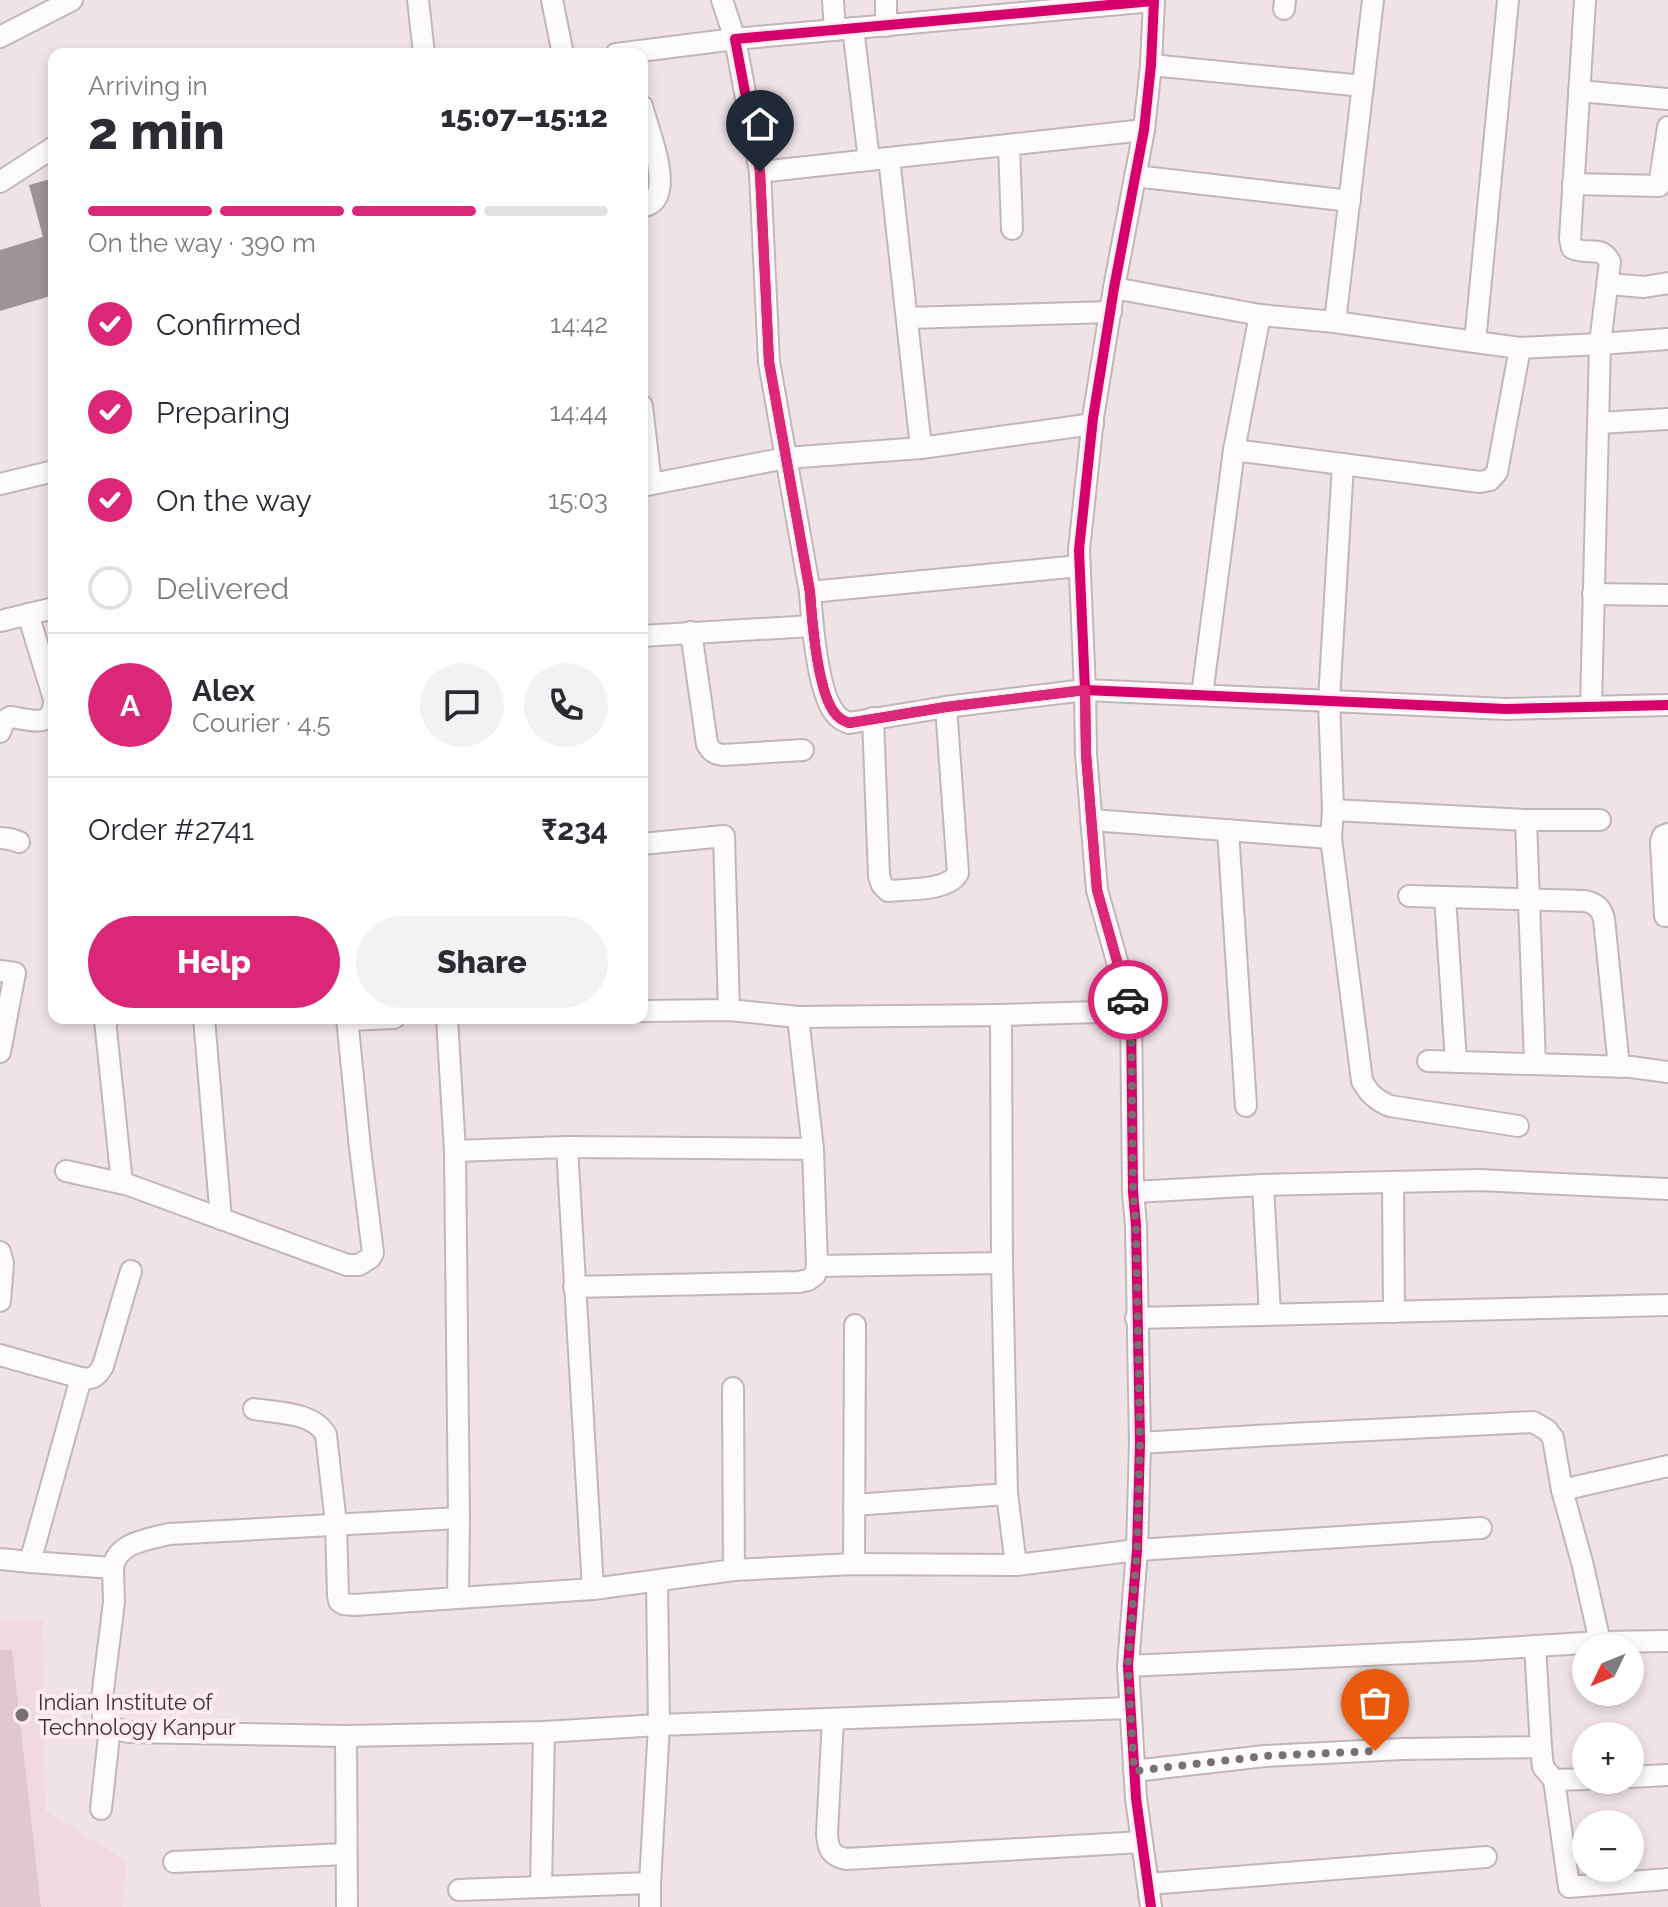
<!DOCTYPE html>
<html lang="en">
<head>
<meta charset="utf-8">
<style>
	body { margin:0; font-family:Raleway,sans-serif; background:#f2f2f3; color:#2b2b33; height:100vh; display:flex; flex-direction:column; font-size:30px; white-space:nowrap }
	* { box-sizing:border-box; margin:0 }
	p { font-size:26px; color:#7c7c81 }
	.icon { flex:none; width:44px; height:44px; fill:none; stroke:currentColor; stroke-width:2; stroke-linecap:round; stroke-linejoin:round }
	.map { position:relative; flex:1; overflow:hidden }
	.side { position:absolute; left:48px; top:48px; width:600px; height:976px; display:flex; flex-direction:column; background:#fff; border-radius:16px; box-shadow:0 4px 12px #0003 }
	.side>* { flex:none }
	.needle { width:52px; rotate:227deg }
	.tools { position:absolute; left:1572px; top:1634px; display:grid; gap:16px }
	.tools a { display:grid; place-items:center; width:72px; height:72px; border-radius:50%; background:#fff; box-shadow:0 4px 12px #0003; font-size:40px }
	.pin { position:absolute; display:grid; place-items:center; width:68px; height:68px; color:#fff; margin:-82px -34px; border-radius:50% 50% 50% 0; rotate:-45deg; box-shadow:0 0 8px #0007 }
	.pin .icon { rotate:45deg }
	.courier { position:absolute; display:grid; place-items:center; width:80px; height:80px; margin:-40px; border:6px solid #db2777; border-radius:50%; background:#fff; color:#222; box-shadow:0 2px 10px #0007 }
	.summary em { font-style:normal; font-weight:800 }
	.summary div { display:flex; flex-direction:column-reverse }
	.summary { display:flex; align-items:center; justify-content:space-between; height:136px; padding:0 40px }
	h1 { font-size:52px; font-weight:800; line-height:60px }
	.bar { display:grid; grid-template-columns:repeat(4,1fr); gap:12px 8px; align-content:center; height:96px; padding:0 40px }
	.bar i { height:10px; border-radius:6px; background:#e1e1e2 }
	.bar .selected { background:#db2777 }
	.bar p { grid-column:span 4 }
	.line { display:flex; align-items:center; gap:20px; padding:0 40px; border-top:2px solid #e1e1e2 }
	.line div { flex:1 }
	.round { display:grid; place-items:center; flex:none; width:84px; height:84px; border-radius:42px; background:#f2f2f3 }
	ol { padding:0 40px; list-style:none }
	li { display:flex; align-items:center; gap:24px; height:88px }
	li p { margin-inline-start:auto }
	li .icon { padding:8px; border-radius:50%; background:#db2777; color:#fff; stroke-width:4 }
	li:last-child { color:#7c7c81 }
	li i { width:44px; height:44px; border:4px solid #e1e1e2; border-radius:50% }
	.cta { display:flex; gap:16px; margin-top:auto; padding:16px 40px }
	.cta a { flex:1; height:92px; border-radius:48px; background:#db2777; color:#fff; font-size:32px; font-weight:800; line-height:92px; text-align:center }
	.cta a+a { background:#f2f2f3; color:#2b2b33 }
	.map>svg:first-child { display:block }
	.built { fill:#f0d9e0 }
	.green { fill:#e2c7cf }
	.building { fill:#a09397 }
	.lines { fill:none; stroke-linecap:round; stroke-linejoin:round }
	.minor-casing { stroke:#c1b7ba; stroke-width:24 }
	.minor { stroke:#fdfbfb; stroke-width:20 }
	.cycleway-casing { stroke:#ffecf1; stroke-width:15 }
	.cycleway { stroke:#d6006c; stroke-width:10 }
	.done { stroke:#7a7073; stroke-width:8; stroke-dasharray:0 14.4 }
	.route { stroke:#db2777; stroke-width:10 }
	.poi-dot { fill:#7a7073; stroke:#ffecf1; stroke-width:3 }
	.labels { text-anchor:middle; stroke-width:8; stroke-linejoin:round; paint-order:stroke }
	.poi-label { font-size:22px; fill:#3b3235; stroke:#ffecf1; text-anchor:start }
</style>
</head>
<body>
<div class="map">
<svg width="1668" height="1907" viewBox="0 0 1668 1907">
	<rect width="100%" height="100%" fill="#efe3e6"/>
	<polygon class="built" points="0,1619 43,1619 45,1810 126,1861 123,1907 0,1907"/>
	<polygon class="green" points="0,1650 12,1650 41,1907 0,1907"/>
	<polygon class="building" points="54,178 54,264 51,265 54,276 54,295 0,311 0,250 43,237 29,185"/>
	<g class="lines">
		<defs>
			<g id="minor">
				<polyline points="418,0 424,54"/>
				<polyline points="552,0 563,54"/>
				<polyline points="833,0 835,30"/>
				<path d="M1585,0L1570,239L1572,248C1587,256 1601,244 1610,262L1600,344L1591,707"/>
				<path d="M1153,1L735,39L760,172L769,362L810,592C812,621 817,689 834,712C838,718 842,720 849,723L946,707L1085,690L1079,550L1093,418L1114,288L1144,130L1151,65L1154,0"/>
				<polyline points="1284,9 1285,0"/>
				<polyline points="886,26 886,0"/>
				<polyline points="853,28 869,160"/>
				<polyline points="0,37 72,0"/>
				<polyline points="616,54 735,39 722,0"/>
				<polyline points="1151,65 1363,86"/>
				<polyline points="1579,91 1668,99"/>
				<path d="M642,106C648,129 667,175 657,196C654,203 649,205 642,207"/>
				<polyline points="1009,145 1012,229"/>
				<polyline points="760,172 1144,130"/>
				<polyline points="1135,176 1350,201"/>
				<polyline points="0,182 54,147"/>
				<polyline points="1573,184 1659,186 1668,127"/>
				<polyline points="1609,284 1644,287 1668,283"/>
				<polyline points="1114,288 1260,315 1335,322 1373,0"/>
				<polyline points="907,318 1111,312"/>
				<polyline points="1335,322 1475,342 1508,0"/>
				<polyline points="1475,342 1520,348 1600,344 1668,339"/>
				<polyline points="642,406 651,484"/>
				<polyline points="1598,423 1668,419"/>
				<polyline points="921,448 1093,424"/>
				<polyline points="1234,450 1480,482 1490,480 1497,472 1520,348"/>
				<path d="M1343,464L1329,700L1333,810L1331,838L1362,1081C1369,1094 1377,1101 1390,1106L1518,1126"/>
				<polyline points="0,484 54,471"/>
				<polyline points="642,486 786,458 921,448 889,158"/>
				<polyline points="810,592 1079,566"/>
				<polyline points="1593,594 1668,595"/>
				<polyline points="28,614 54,699"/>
				<polyline points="0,621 54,608"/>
				<path d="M691,632L707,744C711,751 714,754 723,755L803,750"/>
				<polyline points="642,636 812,626"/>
				<polyline points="1202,695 1234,450 1260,315"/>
				<path d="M873,718L879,876L882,885L888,891C908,889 949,891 958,873L946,707"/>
				<path d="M0,732L4,721L10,717C29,719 52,730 54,702"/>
				<polyline points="1333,810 1526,820 1600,820"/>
				<polyline points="1091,820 1331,838"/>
				<polyline points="1526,820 1535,1064"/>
				<polyline points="1228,830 1246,1106"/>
				<polyline points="0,838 10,839 19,842"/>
				<polyline points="642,844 724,836 729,1010"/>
				<path d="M1409,896L1585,901C1596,903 1602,909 1604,919L1619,1067"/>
				<polyline points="1445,897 1456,1062"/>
				<polyline points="1665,916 1661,842 1663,836 1668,834"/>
				<polyline points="0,971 15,973 0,1052"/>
				<polyline points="642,1011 729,1010 798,1017 1001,1015 1131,1011"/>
				<polyline points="798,1017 813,1149"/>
				<polyline points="109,1018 105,1020 122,1183"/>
				<polyline points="204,1018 221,1219"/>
				<polyline points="447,1018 455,1151 459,1518 458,1597"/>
				<polyline points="347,1020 394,1018"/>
				<polyline points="1428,1061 1631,1067 1668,1072"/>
				<polyline points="567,1147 813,1149 817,1266 815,1275 808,1280 799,1282 574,1287"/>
				<polyline points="455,1151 567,1147 593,1589"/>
				<polyline points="66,1171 129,1185 347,1265 359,1265 370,1258 373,1253 360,1148 347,1018"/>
				<polyline points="1393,1182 1394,1312"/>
				<polyline points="1263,1185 1270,1314"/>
				<polyline points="1133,1192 1263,1185 1479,1180 1668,1189"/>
				<polyline points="0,1252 3,1263 0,1301"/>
				<polyline points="817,1266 1002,1263"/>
				<polyline points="1136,1318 1668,1305"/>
				<path d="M0,1355L81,1378C93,1380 97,1376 103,1366L131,1271"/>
				<polyline points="81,1378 30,1562 113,1568 114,1602 102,1698 103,1717 110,1727 128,1732 346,1736 544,1732 659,1725 1130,1708"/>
				<polyline points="733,1388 734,1570"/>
				<path d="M254,1409C277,1413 314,1412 326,1435L336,1524L338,1595L339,1601L343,1604L354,1605L593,1589L734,1570L854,1564L1016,1565L1007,1494L1002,1263L1001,1015"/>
				<polyline points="1140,1443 1290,1434 1533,1422 1547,1430 1553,1438 1562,1490"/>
				<polyline points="854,1505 1007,1494"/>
				<polyline points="0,1559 30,1562"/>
				<polyline points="854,1564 855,1325"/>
				<polyline points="1016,1565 1137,1550 1481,1528"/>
				<path d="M113,1568C116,1543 148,1539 169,1534L459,1518"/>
				<polyline points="1600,1642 1582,1562 1562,1490 1668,1466"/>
				<polyline points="1535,1646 1541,1747"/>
				<polyline points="1128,1666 1474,1650 1600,1642 1668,1641"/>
				<path d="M833,1719L827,1834C828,1849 831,1856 846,1859L1142,1842"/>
				<polyline points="346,1736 347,1907"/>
				<polyline points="1134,1771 1265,1756 1402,1749 1541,1747 1543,1767 1554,1780 1586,1779"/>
				<polyline points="1630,1777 1668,1775"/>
				<polyline points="1554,1780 1569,1887 1668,1879"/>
				<polyline points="101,1809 110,1727"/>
				<polyline points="174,1862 346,1854"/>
				<polyline points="1148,1884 1486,1857"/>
				<polyline points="541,1887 544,1732"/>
				<polyline points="459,1890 650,1883"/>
				<polyline points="650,1907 650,1883 659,1725 657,1581"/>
				<polyline points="1151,1907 1136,1798 1128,1666 1137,1550 1140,1443 1136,1225 1133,1192 1131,1011 1097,890 1086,754 1085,690 1506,709 1668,705"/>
			</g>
		</defs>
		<use href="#minor" class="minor-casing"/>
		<use href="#minor" class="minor"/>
		<defs>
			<g id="cycleway">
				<path d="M1153,1L735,39L760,172L769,362L810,592C812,621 817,689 834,712C838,718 842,720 849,723L946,707L1085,690L1079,550L1093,418L1114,288L1144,130L1151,65L1154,0"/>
				<polyline points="1151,1907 1136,1798 1128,1666 1137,1550 1140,1443 1136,1225 1133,1192 1131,1011 1097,890 1086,754 1085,690 1506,709 1668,705"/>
			</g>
		</defs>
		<use href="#cycleway" class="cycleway-casing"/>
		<use href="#cycleway" class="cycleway"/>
	</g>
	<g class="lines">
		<polyline class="done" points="1128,1000 1131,1011 1133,1192 1136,1225 1140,1443 1137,1550 1128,1666 1134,1771 1265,1756 1375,1751"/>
		<path class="route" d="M760,172L769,362L810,592C812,622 817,689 834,712C838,718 842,720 849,723L946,707L1085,690L1086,754L1097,890L1128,1000"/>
	</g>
	<circle class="poi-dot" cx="22" cy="1715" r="8"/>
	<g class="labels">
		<g class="poi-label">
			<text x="38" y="1710">Indian Institute of<tspan x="38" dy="25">Technology Kanpur</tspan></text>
		</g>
	</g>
</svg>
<div class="tools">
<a><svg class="needle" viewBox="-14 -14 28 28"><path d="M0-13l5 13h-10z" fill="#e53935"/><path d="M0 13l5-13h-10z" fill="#7c7c81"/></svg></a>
<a>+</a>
<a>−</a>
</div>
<div class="pin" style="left:1375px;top:1751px;background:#ea580c"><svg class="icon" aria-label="bag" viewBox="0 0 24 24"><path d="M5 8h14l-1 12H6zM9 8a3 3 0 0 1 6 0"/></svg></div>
<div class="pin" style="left:760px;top:172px;background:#1f2937"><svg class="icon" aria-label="home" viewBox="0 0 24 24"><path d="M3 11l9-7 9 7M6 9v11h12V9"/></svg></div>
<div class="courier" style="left:1128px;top:1000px"><svg class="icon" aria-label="car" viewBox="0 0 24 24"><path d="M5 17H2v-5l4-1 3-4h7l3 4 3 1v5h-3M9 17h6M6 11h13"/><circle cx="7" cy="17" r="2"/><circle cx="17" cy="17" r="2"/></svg></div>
<section class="side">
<div class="summary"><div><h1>2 min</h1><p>Arriving in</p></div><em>15:07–15:12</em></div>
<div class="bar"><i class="selected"></i><i class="selected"></i><i class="selected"></i><i></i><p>On the way · 390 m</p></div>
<ol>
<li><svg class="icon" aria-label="check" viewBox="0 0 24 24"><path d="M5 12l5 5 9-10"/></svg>Confirmed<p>14:42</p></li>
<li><svg class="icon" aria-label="check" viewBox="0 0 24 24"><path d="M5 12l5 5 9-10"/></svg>Preparing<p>14:44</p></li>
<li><svg class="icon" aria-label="check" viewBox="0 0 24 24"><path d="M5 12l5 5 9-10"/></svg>On the way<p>15:03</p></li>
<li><i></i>Delivered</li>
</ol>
<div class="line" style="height:144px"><b class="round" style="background:#db2777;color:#fff">A</b><div><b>Alex</b><p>Courier · 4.5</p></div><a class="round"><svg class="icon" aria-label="chat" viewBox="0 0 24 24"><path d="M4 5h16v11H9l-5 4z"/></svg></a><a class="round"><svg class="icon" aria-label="phone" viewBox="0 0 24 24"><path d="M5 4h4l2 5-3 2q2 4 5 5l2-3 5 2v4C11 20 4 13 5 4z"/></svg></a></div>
<div class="line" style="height:104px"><div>Order #2741</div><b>₹234</b></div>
<div class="cta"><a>Help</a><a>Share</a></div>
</section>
</div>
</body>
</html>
